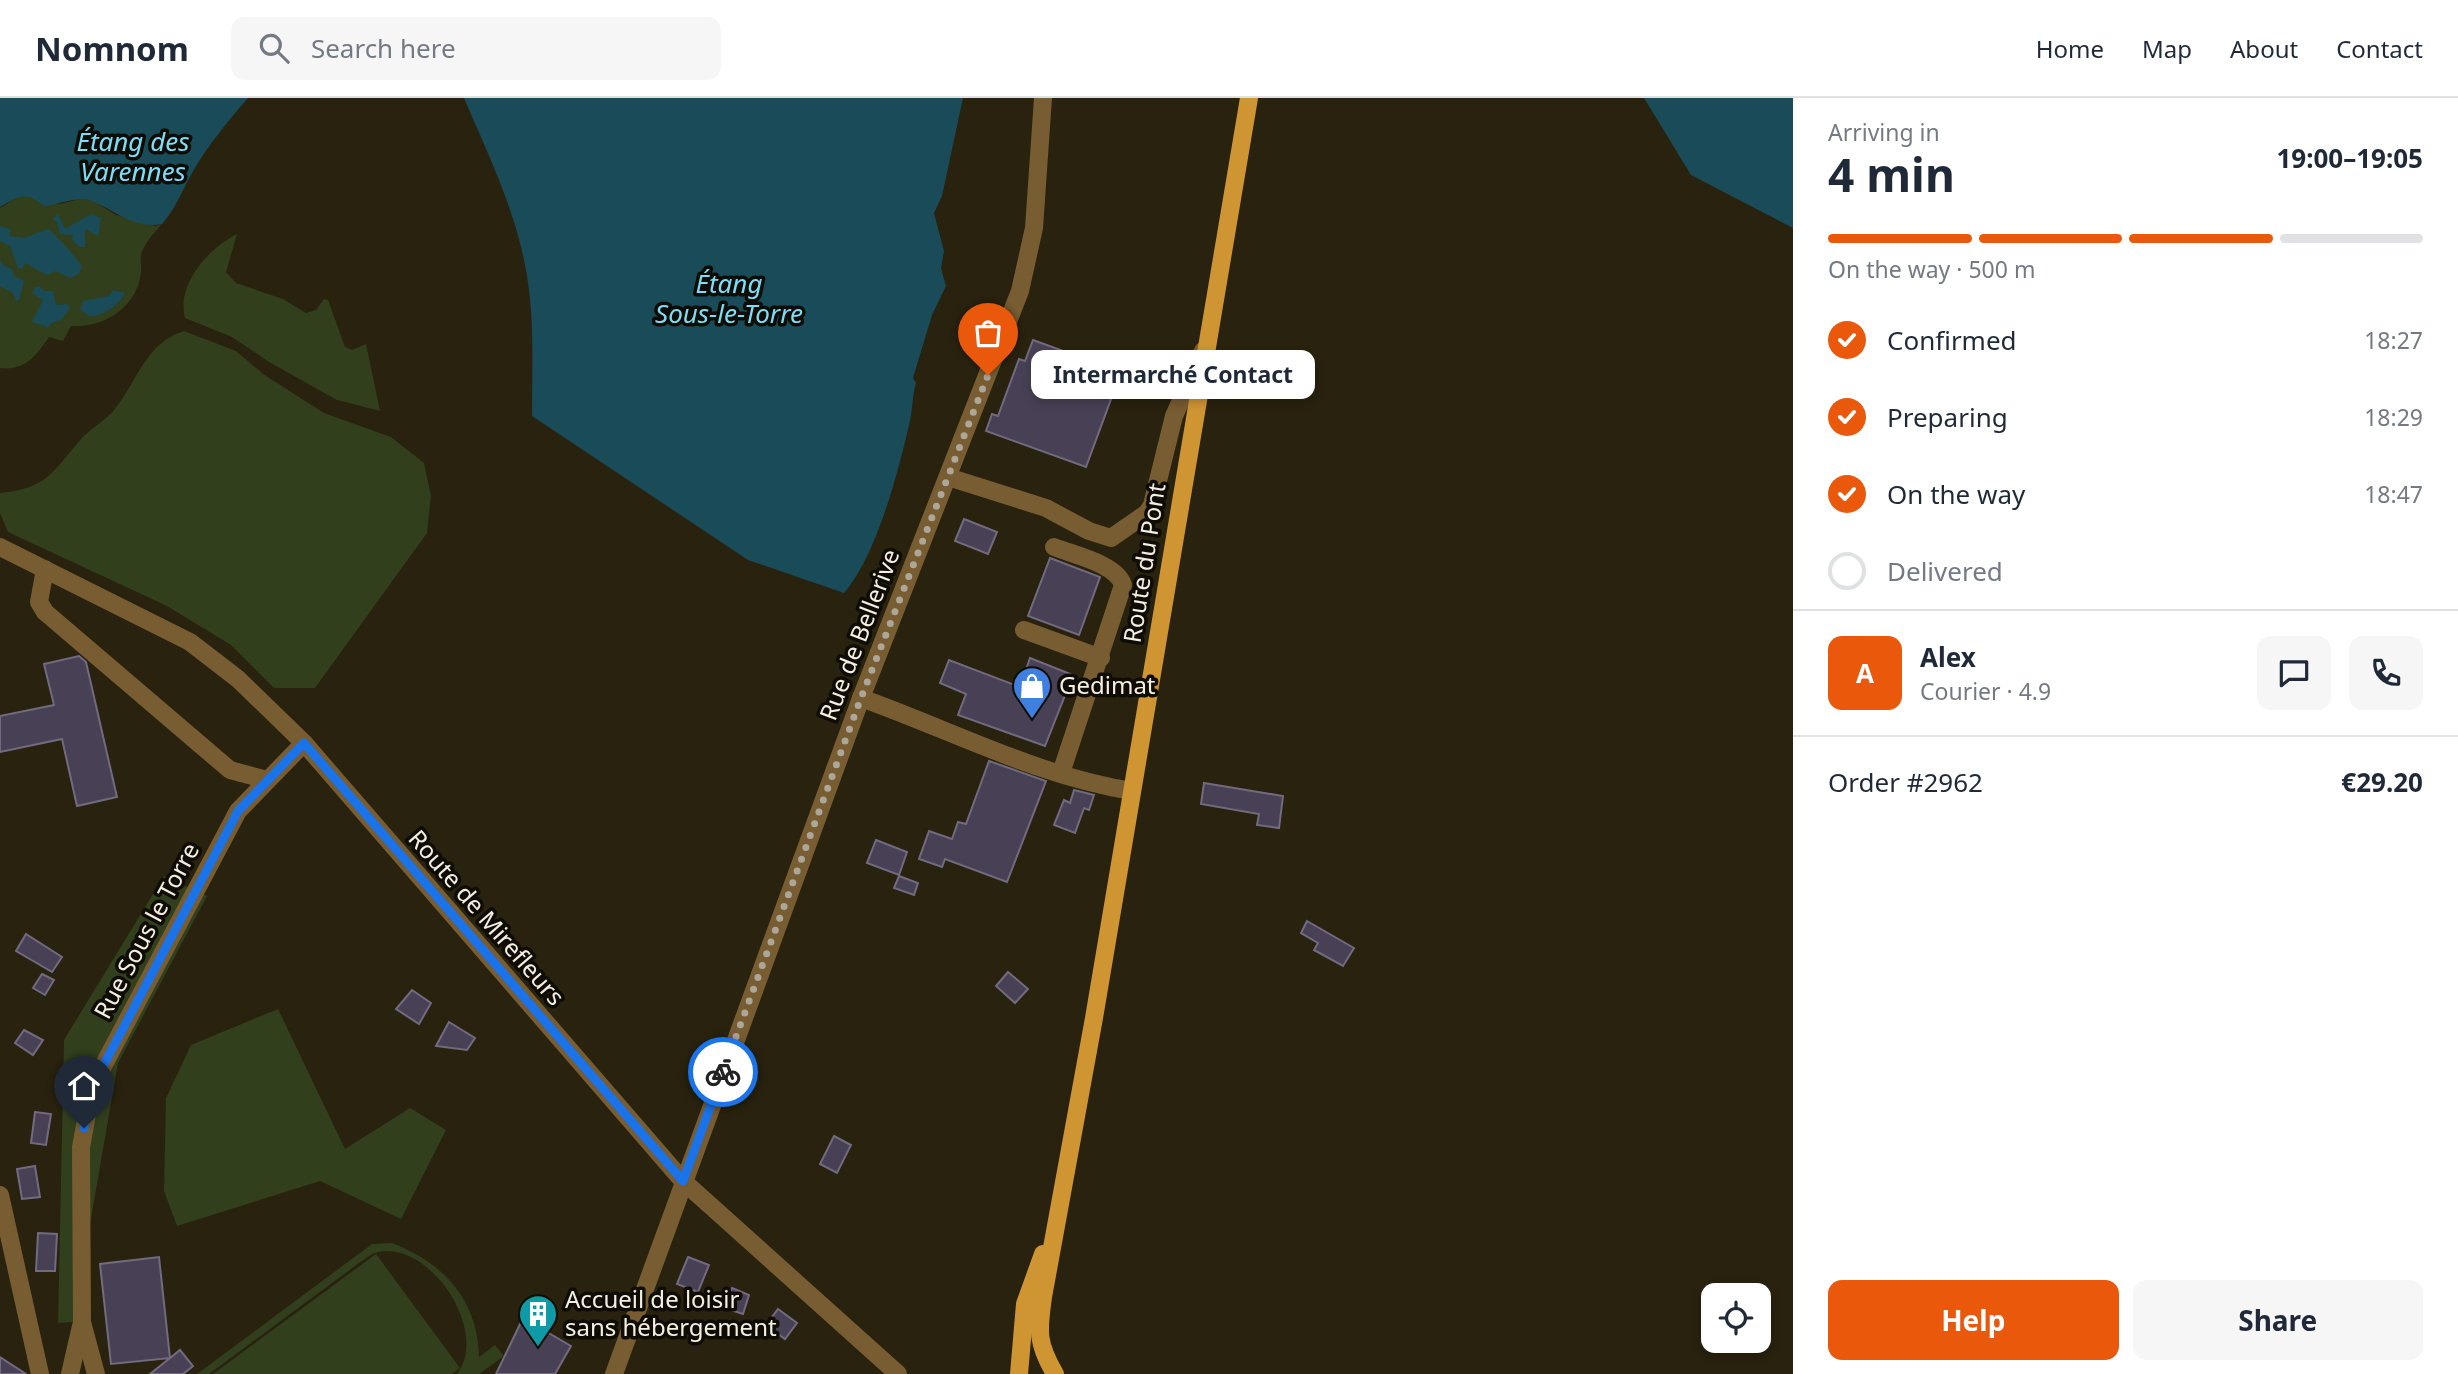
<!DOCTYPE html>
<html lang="en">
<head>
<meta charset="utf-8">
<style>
	body { margin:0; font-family:"Noto Sans",sans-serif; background:#f6f6f7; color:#1f2937; height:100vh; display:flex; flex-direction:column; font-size:26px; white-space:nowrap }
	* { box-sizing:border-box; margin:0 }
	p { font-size:23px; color:#747a83 }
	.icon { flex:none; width:38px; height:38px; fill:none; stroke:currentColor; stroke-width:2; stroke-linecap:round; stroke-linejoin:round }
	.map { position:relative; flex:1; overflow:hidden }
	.side { display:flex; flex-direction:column; background:#fff; width:665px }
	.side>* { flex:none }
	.buttons { position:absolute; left:1701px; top:1185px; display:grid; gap:14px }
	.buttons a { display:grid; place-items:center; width:70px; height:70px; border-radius:14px; background:#fff; box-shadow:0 4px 10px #0003; font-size:35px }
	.pin { position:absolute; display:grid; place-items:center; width:60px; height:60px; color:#fff; margin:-72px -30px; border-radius:50% 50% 50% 0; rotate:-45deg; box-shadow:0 0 7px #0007 }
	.pin .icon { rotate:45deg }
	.courier { position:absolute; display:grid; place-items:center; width:70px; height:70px; margin:-35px; border:5px solid #1a73e8; border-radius:50%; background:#fff; color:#222; box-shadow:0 2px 9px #0007 }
	.bubble { position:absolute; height:49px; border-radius:14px; background:#fff; box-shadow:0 4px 10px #0003; font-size:23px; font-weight:700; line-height:49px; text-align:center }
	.overview em { font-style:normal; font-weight:700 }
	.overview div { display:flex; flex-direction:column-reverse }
	.overview { display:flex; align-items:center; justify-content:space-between; height:119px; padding:0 35px }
	h1 { font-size:46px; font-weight:700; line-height:52px }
	.bar { display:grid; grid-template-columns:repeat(4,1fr); gap:10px 7px; align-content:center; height:84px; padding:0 35px }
	.bar i { height:9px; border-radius:5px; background:#e0e1e3 }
	.bar .active { background:#ea580c }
	.bar p { grid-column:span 4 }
	.line { display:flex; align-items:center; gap:18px; padding:0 35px; border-top:2px solid #e0e1e3 }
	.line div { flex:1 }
	.round { display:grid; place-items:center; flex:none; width:74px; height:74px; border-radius:14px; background:#f6f6f7 }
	ol { padding:0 35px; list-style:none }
	li { display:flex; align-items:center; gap:21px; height:77px }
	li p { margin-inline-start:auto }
	li .icon { padding:7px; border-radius:50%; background:#ea580c; color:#fff; stroke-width:4 }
	li:last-child { color:#747a83 }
	li i { width:38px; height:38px; border:4px solid #e0e1e3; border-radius:50% }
	.primary-button { display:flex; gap:14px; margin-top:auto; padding:14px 35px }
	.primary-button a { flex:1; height:80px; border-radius:14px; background:#ea580c; color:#fff; font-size:28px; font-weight:700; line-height:80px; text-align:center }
	.primary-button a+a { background:#f6f6f7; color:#1f2937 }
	header { display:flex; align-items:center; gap:42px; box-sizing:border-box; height:98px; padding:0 35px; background:#fff; border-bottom:2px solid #e0e1e3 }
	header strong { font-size:33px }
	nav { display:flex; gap:38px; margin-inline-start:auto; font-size:24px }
	.search { width:490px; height:63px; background:#f6f6f7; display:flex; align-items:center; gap:18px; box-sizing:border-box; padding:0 24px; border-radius:14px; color:#747a83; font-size:26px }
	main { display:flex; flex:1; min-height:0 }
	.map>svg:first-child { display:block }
	.green { fill:#323f1d }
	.water { fill:#1a4b58 }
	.building { fill:#484155; stroke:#726a7f; stroke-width:2 }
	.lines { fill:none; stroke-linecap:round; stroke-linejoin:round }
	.minor { stroke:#785c32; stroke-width:18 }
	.major { stroke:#cf9533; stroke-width:18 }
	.done { stroke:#aca798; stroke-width:7; stroke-dasharray:0 12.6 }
	.route { stroke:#1a73e8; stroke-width:9 }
	.labels { text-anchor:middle; stroke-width:7; stroke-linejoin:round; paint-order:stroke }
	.street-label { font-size:24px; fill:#f3efe2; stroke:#0e0c04 }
	.poi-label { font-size:24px; fill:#f3efe2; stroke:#0e0c04; text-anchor:start }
	.water-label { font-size:26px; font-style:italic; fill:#7dddf8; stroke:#0e0c04 }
</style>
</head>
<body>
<header>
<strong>Nomnom</strong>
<div class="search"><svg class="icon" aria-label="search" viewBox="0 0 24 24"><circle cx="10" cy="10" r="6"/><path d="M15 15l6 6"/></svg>Search here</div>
<nav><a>Home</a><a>Map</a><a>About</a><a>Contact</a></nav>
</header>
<main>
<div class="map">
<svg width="1793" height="1276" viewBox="0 0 1793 1276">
	<rect width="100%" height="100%" fill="#28220e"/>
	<g class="green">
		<path d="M21,97L59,106L81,101L93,103L116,117L155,128L162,126C155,134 142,148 141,158C140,163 142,169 141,174C137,210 104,230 71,228L63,243L49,239C36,258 25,273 0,270V110Z"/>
		<path d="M237,136L226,174L236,185L283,201L306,215L316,212L324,201L328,202L345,249L352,252L366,246L380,313L337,302L269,264L232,239L185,220C176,186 209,150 237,136Z"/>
		<path d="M184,233L236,253L263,276L324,315L391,339L424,365L431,398L427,435L315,590H274L231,547L167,508L8,434L0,415V395C47,391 53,373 82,340C91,330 105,323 114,312C137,284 146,244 184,233Z"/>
		<polygon points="164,778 207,798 118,965 73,1224 58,1225 64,942"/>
		<polygon points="278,911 345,1051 410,1010 446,1032 401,1121 320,1083 177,1128 164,1093 166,1000 191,947"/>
		<path d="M392,1145C444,1165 478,1202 479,1259L495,1247L504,1258L479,1276H457C490,1233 430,1143 378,1154C370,1156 362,1163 355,1168L209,1276H197L372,1146Z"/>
		<polygon points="376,1156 460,1270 452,1276 213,1276"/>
	</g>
	<g class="water">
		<path d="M0,0H248C228,23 208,47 192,75C182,93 176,110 162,126C135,131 117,114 94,104C80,97 59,106 44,108C26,93 19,98 0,109Z"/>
		<path d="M464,0H963L942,98L934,115L944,153L941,170L946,188L932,217L913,280L916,285C912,298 913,312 909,327C898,374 877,457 844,495L748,462L532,318C532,268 535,217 525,167C514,109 487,54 464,0Z"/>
		<polygon points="1644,0 1793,0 1793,130 1691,77"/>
		<polygon points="58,116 65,131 91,116 101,120 98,138 85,131 85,149 80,149 72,142 73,137 60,136 57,124 53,122"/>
		<path d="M0,128L10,131V138L24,140L48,131C62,143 71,154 82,168L79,176L70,180L56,173L47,177L25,165L22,171L18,170L10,148L0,143Z"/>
		<polygon points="0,162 4,168 12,171 14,178 24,183 19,202 16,203 13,195 0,188"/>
		<polygon points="39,188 44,193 53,193 56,207 67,206 70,210 61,222 53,224 46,231 45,228 32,224 43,202 33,196 34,190"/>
		<path d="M113,192L125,195C120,206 103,219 89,218L80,211L84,203L109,198Z"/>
	</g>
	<g class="building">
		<polygon points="1033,242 1121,274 1086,369 986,333 992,316 998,318 1019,261 1025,263"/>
		<polygon points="964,421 997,434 988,456 955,443"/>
		<polygon points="1050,460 1100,479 1079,537 1028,518"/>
		<polygon points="79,558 86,564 117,699 77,708 62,641 0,654 0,618 54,607 44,566"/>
		<polygon points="1030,560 1073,577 1045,648 958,617 966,596 940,585 949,562 1020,589"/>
		<polygon points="989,663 1046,683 1007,784 945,761 942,769 919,761 929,733 952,741 958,724 966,726"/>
		<polygon points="1204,685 1283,698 1279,730 1257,727 1259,716 1201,706"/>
		<polygon points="1074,692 1094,697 1089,712 1084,710 1075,735 1054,727 1064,702 1070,705"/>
		<polygon points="876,742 907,754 899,777 867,765"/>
		<polygon points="899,778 918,785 914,797 894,790"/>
		<polygon points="1307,823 1354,850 1343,868 1314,852 1318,845 1301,835"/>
		<polygon points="26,836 62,859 52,874 16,853"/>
		<polygon points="1008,874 1028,891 1015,905 996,888"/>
		<polygon points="42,876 54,882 45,897 33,890"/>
		<polygon points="412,892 431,905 419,926 396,911"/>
		<polygon points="449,924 475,940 467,952 436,948"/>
		<polygon points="24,932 43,942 33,957 15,945"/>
		<polygon points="35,1014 51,1016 46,1047 31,1045"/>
		<polygon points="834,1038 851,1047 837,1075 820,1066"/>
		<polygon points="35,1068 40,1099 22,1101 17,1071"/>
		<polygon points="38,1135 57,1136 55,1173 36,1173"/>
		<polygon points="159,1159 170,1260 180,1252 193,1268 183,1276 150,1276 170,1260 111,1266 100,1166"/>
		<polygon points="688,1159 709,1167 698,1194 677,1186"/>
		<polygon points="732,1190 749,1197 743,1216 725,1210"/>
		<polygon points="778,1211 797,1225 785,1241 766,1227"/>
		<polygon points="523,1220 571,1248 555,1276 496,1276"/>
		<polygon points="0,1259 26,1276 0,1276"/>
	</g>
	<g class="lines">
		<g class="minor">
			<polyline points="948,379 1046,410 1089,433 1111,440 1147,415 1152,407 1174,318 1203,253"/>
			<polyline points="0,449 190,544 238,581 304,645 683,1083 898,1276"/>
			<path d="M1054,449C1074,457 1117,466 1123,487L1061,675"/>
			<polyline points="45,471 39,504 45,514 230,672 267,682"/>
			<polyline points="1024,532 1101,560"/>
			<path d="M861,600C951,632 1037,678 1132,693"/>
			<polyline points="0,1097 40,1276"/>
			<polyline points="70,1276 81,1228"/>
			<polyline points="96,1276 82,1224 81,1049 92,989 238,713 304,645"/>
			<polyline points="614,1276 861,600 1020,193 1034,130 1043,0"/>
		</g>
		<g class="major">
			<polyline points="1019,1276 1025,1206 1043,1156"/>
			<path d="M1055,1276C1037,1245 1038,1234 1043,1199L1094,920L1249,0"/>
		</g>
	</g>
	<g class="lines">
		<polyline class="done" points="723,974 861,600 988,277"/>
		<polyline class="route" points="84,1030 92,989 238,713 304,645 683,1083 723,974"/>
	</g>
	<defs>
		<symbol id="shop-pin" viewBox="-11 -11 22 30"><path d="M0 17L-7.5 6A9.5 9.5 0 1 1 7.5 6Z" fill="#3f7fe0" stroke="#0e0c04"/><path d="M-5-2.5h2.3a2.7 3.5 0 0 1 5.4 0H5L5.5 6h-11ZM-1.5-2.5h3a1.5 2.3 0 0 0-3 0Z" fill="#fff"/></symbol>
		<symbol id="building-pin" viewBox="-11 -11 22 30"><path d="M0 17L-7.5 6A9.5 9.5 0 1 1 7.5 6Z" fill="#0f9aa8" stroke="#0e0c04"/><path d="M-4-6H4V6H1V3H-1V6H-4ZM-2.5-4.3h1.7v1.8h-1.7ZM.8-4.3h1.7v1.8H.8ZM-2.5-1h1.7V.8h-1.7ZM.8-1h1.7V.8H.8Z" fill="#fff"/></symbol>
	</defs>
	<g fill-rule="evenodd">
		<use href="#shop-pin" x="1010" y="566" width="44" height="60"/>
		<use href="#building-pin" x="516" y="1194" width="44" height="60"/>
	</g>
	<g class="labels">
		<g class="street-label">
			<text transform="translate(1145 465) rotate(-81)" y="8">Route du Pont</text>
			<text transform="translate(860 537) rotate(-69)" y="8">Rue de Bellerive</text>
			<text transform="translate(486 820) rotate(49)" y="8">Route de Mirefleurs</text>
			<text transform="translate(147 833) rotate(-62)" y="8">Rue Sous le Torre</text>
		</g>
		<g class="poi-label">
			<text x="1059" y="596">Gedimat</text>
			<text x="565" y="1210">Accueil de loisir<tspan x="565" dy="28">sans hébergement</tspan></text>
		</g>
		<g class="water-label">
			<text x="133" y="53">Étang des<tspan x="133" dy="30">Varennes</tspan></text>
			<text x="729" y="195">Étang<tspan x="729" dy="30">Sous-le-Torre</tspan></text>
		</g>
	</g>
</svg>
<div class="buttons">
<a><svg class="icon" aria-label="locate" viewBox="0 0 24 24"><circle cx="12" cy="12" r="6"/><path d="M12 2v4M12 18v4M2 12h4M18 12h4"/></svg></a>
</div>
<div class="pin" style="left:988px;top:277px;background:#ea580c"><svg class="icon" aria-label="bag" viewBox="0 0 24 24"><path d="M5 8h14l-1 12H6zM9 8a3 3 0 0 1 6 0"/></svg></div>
<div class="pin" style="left:84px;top:1030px;background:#1f2937"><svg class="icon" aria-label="home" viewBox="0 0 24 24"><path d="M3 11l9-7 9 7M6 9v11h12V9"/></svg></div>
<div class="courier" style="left:723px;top:974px"><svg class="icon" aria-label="bike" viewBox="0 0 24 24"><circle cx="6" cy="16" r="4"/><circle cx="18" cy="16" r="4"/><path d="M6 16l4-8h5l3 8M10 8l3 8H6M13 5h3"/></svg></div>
<div class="bubble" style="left:1031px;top:252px;width:284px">Intermarché Contact</div>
</div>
<section class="side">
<div class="overview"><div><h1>4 min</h1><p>Arriving in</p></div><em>19:00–19:05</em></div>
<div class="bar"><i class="active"></i><i class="active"></i><i class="active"></i><i></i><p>On the way · 500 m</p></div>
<ol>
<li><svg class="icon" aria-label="check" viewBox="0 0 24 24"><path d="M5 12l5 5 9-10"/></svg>Confirmed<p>18:27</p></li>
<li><svg class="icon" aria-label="check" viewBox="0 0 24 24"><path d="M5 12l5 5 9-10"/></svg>Preparing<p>18:29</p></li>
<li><svg class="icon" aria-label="check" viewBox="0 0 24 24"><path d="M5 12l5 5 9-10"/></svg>On the way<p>18:47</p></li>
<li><i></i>Delivered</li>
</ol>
<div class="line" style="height:126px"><b class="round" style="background:#ea580c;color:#fff">A</b><div><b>Alex</b><p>Courier · 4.9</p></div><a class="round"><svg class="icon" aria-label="chat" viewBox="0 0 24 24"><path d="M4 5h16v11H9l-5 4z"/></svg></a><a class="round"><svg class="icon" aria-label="phone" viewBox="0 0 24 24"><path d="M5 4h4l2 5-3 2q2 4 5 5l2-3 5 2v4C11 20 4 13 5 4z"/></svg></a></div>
<div class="line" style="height:91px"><div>Order #2962</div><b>€29.20</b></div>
<div class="primary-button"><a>Help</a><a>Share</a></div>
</section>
</main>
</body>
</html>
